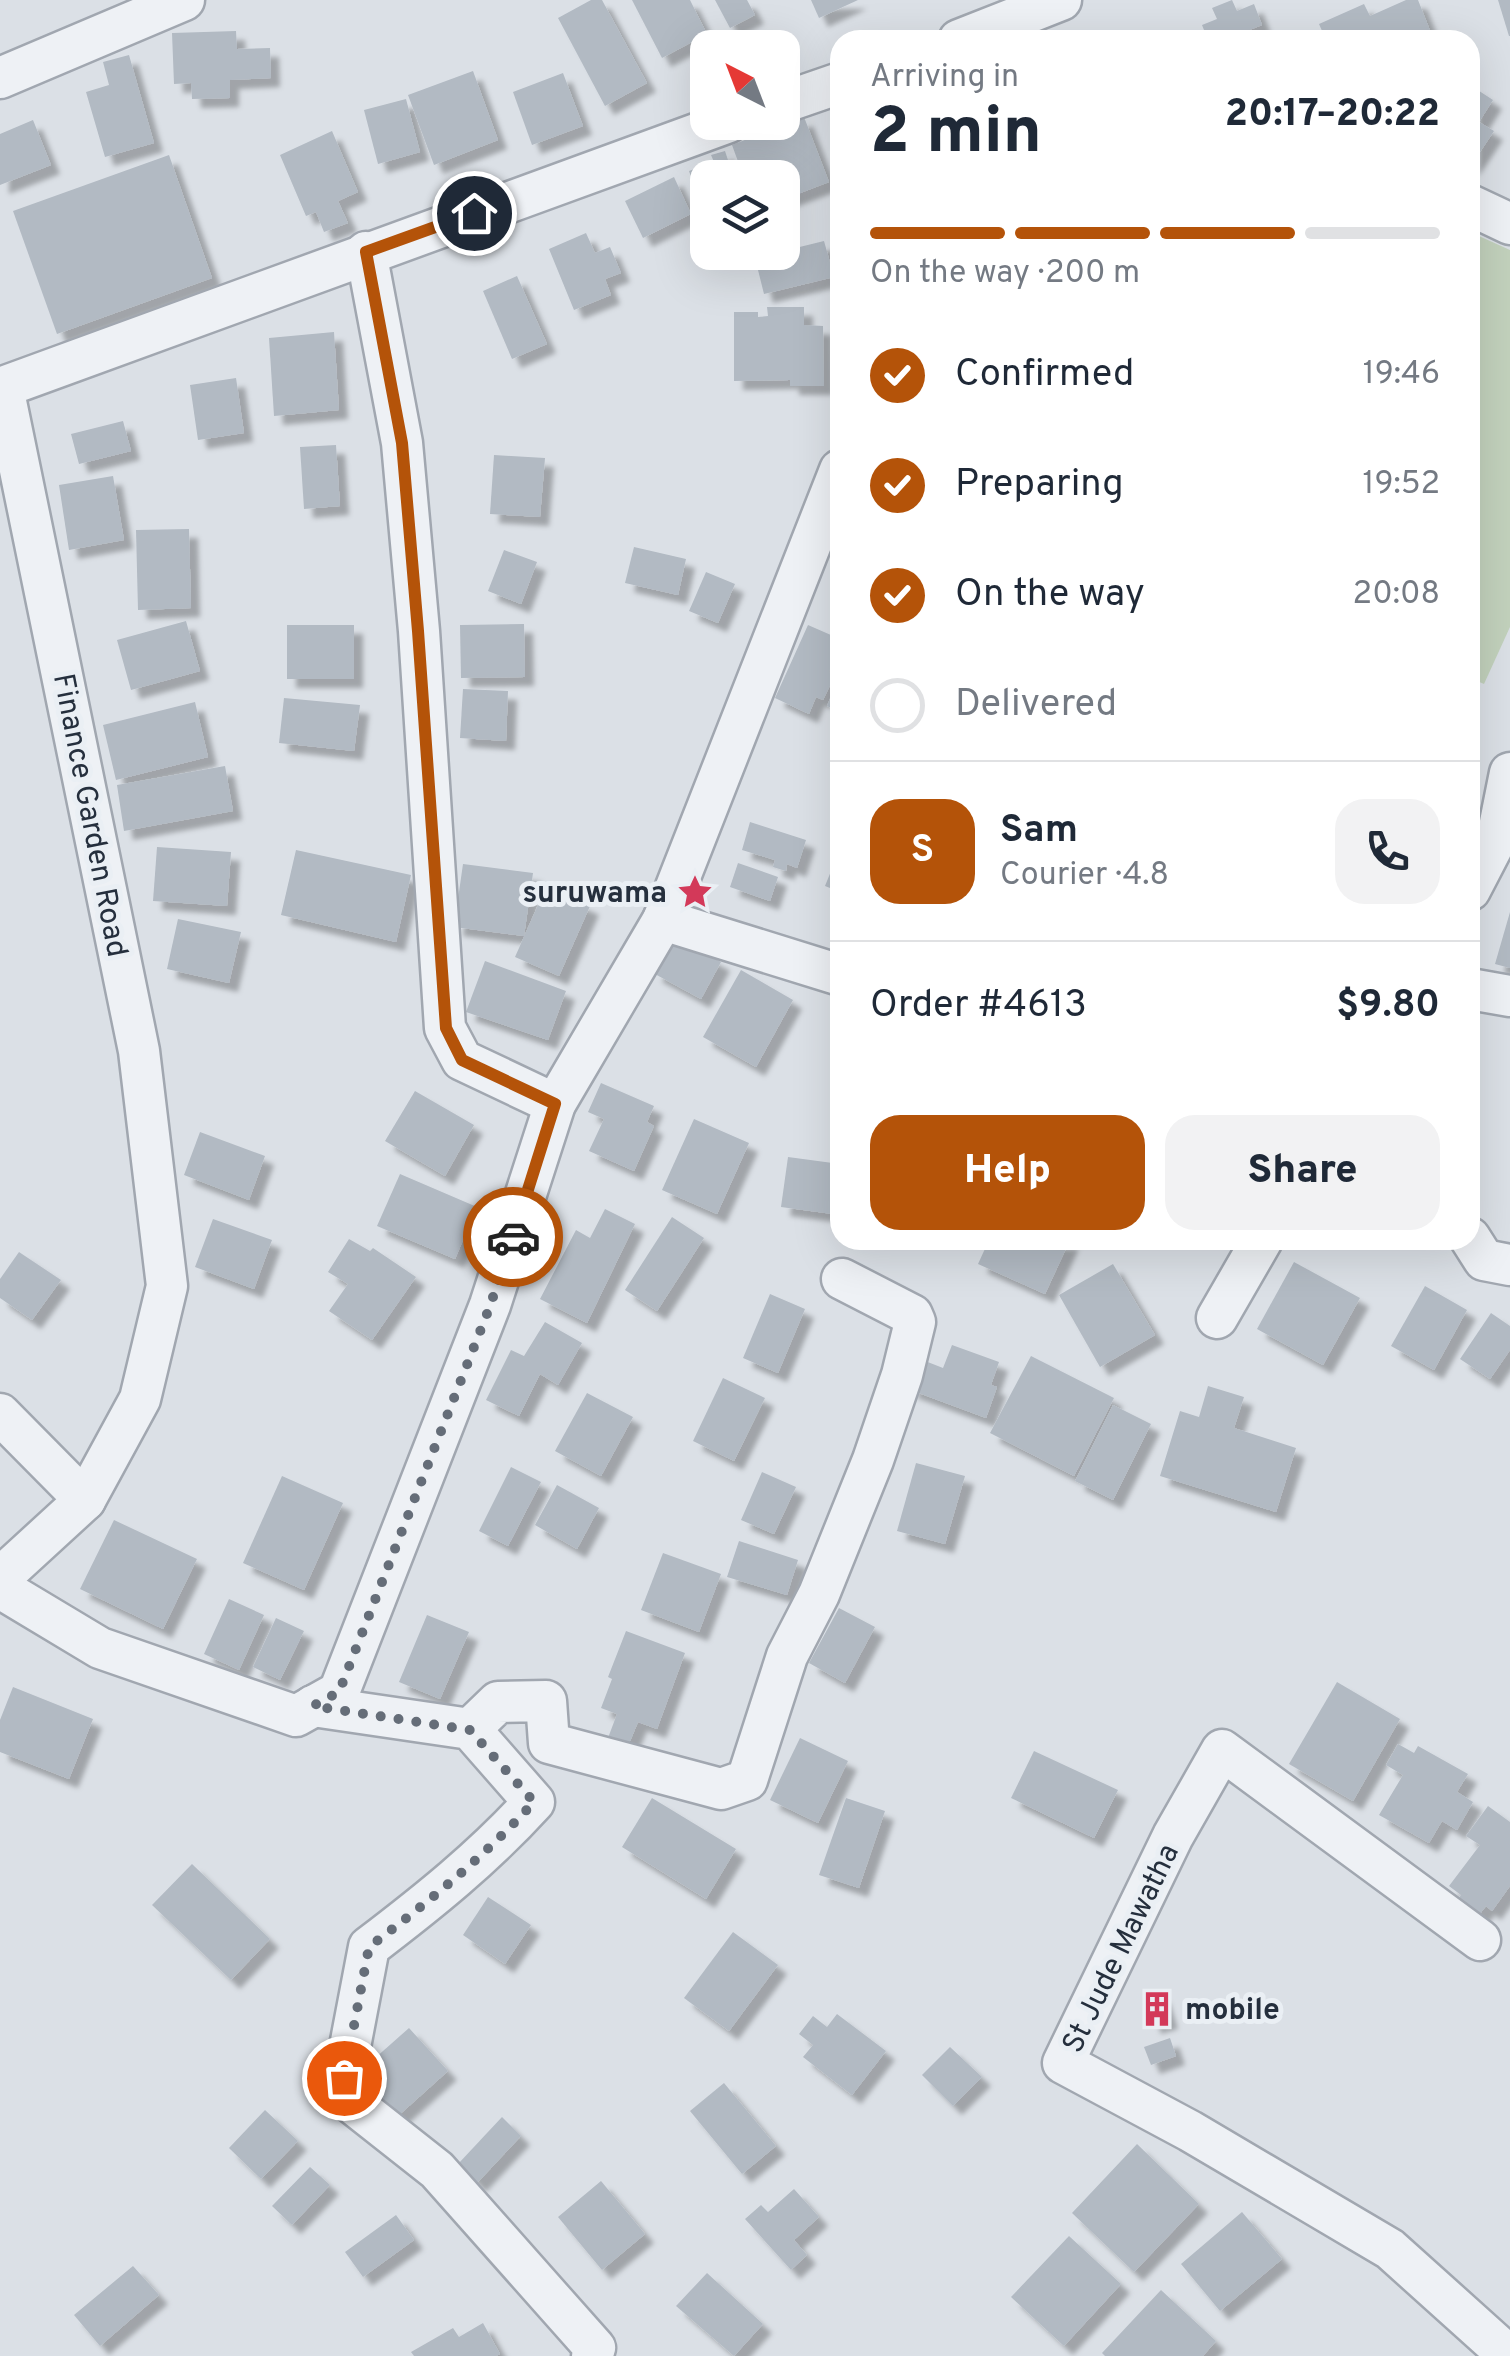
<!DOCTYPE html>
<html lang="en">
<head>
<meta charset="utf-8">
<style>
	body { margin:0; font-family:Overpass,sans-serif; background:#f2f2f3; color:#1f2937; height:100vh; display:flex; flex-direction:column; font-size:38px; white-space:nowrap }
	* { box-sizing:border-box; margin:0 }
	p { font-size:32px; color:#747a83 }
	.icon { flex:none; width:55px; height:55px; fill:none; stroke:currentColor; stroke-width:2; stroke-linecap:round; stroke-linejoin:round }
	.map { position:relative; flex:1; overflow:hidden }
	.drawer { position:absolute; left:830px; top:30px; width:650px; height:1220px; display:flex; flex-direction:column; background:#fff; border-radius:30px; box-shadow:0 10px 40px #0002 }
	.drawer>* { flex:none }
	.needle { width:65px; rotate:318deg }
	.controls { position:absolute; left:690px; top:30px; display:grid; gap:20px }
	.controls a { display:grid; place-items:center; width:110px; height:110px; border-radius:20px; background:#fff; box-shadow:0 10px 40px #0002; font-size:50px }
	.pin { position:absolute; display:grid; place-items:center; width:85px; height:85px; color:#fff; margin:-42px; border:5px solid #fff; border-radius:50%; box-shadow:0 2px 10px #0007 }
	.courier { position:absolute; display:grid; place-items:center; width:100px; height:100px; margin:-50px; border:8px solid #b45309; border-radius:50%; background:#fff; color:#222; box-shadow:0 2px 12px #0007 }
	.summary em { font-style:normal; font-weight:800 }
	.summary div { display:flex; flex-direction:column-reverse }
	.summary { display:flex; align-items:center; justify-content:space-between; height:170px; padding:0 40px }
	h1 { font-size:65px; font-weight:800; line-height:75px }
	.bar { display:grid; grid-template-columns:repeat(4,1fr); gap:15px 10px; align-content:center; height:120px; padding:0 40px }
	.bar i { height:12px; border-radius:8px; background:#e0e1e3 }
	.bar .selected { background:#b45309 }
	.bar p { grid-column:span 4 }
	.line { display:flex; align-items:center; gap:25px; padding:0 40px; border-top:2px solid #e0e1e3 }
	.line div { flex:1 }
	.round { display:grid; place-items:center; flex:none; width:105px; height:105px; border-radius:30px; background:#f2f2f3 }
	ol { padding:0 40px; list-style:none }
	li { display:flex; align-items:center; gap:30px; height:110px }
	li p { margin-inline-start:auto }
	li .icon { padding:10px; border-radius:50%; background:#b45309; color:#fff; stroke-width:4 }
	li:last-child { color:#747a83 }
	li i { width:55px; height:55px; border:5px solid #e0e1e3; border-radius:50% }
	.cta { display:flex; gap:20px; margin-top:auto; padding:20px 40px }
	.cta a { flex:1; height:115px; border-radius:30px; background:#b45309; color:#fff; font-size:40px; font-weight:800; line-height:115px; text-align:center }
	.cta a+a { background:#f2f2f3; color:#1f2937 }
	.map>svg:first-child { display:block }
	.green { fill:#c2d1bc }
	.building { fill:#b2bac3; filter:url(#shadow) }
	.lines { fill:none; stroke-linecap:round; stroke-linejoin:round }
	.street-casing { stroke:#a1a7b0; stroke-width:45 }
	.street { stroke:#eef1f5; stroke-width:40 }
	.done { stroke:#656d78; stroke-width:10; stroke-dasharray:0 18 }
	.route { stroke:#b45309; stroke-width:12 }
	.labels { text-anchor:middle; stroke-width:10; stroke-linejoin:round; paint-order:stroke }
	.street-label { font-size:30px; fill:#252f3d; stroke:#eaeff4 }
	.poi-label { font-size:30px; font-weight:bold; fill:#252f3d; stroke:#eaeff4; text-anchor:end }
</style>
</head>
<body>
<div class="map">
<svg width="1510" height="2356" viewBox="0 0 1510 2356">
	<defs>
		<filter id="shadow"><feDropShadow dx="9" dy="9" stdDeviation="2.5" flood-color="#0004"/></filter>
	</defs>
	<rect width="100%" height="100%" fill="#dbe0e6"/>
	<polygon class="green" points="1470,232 1510,250 1510,627 1484,684 1470,678"/>
	<g class="building">
		<polygon points="591,0 602,0 647,83 605,106 558,18"/>
		<polygon points="632,0 690,0 707,34 662,58"/>
		<polygon points="715,0 747,0 755,15 730,28"/>
		<polygon points="811,0 858,0 819,18"/>
		<polygon points="1232,0 1237,11 1254,4 1262,25 1247,31 1251,40 1208,40 1202,25 1217,19 1212,8"/>
		<polygon points="1406,0 1418,0 1433,38 1350,40 1348,36 1326,40 1319,24 1364,4 1370,16"/>
		<polygon points="1498,0 1510,0 1510,36 1509,36"/>
		<polygon points="236,31 237,49 270,48 271,78 230,80 230,98 192,99 191,83 174,84 172,33"/>
		<polygon points="129,55 154,143 105,157 86,92 109,85 103,62"/>
		<polygon points="473,71 498,140 434,165 408,95"/>
		<polygon points="563,73 583,126 532,145 513,92"/>
		<polygon points="1470,85 1493,100 1479,122 1494,131 1470,167"/>
		<polygon points="406,99 420,152 378,164 364,110"/>
		<polygon points="804,117 829,182 782,200 782,178 744,178 732,145"/>
		<polygon points="33,120 51,165 0,185 0,134"/>
		<polygon points="332,131 358,192 338,201 348,223 324,232 316,212 306,216 280,155"/>
		<polygon points="725,151 729,163 724,165 728,178 708,178 707,224 689,171 714,162 711,155"/>
		<polygon points="169,155 212,278 57,334 13,211"/>
		<polygon points="674,177 691,214 643,238 625,201"/>
		<polygon points="586,233 595,253 610,247 621,273 605,279 611,295 574,310 549,249"/>
		<polygon points="824,241 834,277 764,294 755,258"/>
		<polygon points="517,276 547,344 512,359 483,291"/>
		<polygon points="767,307 804,307 804,325 823,326 824,386 790,386 790,380 734,381 734,312 758,312 758,317 768,316"/>
		<polygon points="334,332 339,410 274,416 269,338"/>
		<polygon points="236,378 244,433 198,440 190,385"/>
		<polygon points="123,421 131,451 79,464 71,434"/>
		<polygon points="336,445 340,506 304,509 300,447"/>
		<polygon points="494,455 545,458 540,517 490,514"/>
		<polygon points="113,476 124,540 69,550 59,485"/>
		<polygon points="189,529 191,608 138,610 136,530"/>
		<polygon points="634,547 686,559 678,595 625,583"/>
		<polygon points="504,550 537,562 521,604 488,591"/>
		<polygon points="706,572 735,584 718,623 689,611"/>
		<polygon points="186,621 200,671 131,690 117,640"/>
		<polygon points="524,624 525,677 461,678 460,625"/>
		<rect x="287" y="625" width="67" height="54"/>
		<polygon points="808,625 840,639 829,672 835,675 823,700 816,697 809,714 775,698"/>
		<polygon points="840,675 840,712 827,706"/>
		<polygon points="463,689 508,691 506,741 460,738"/>
		<polygon points="284,698 360,705 354,751 279,743"/>
		<polygon points="195,702 208,757 116,780 103,725"/>
		<polygon points="225,766 233,811 124,831 117,785"/>
		<polygon points="750,822 806,840 797,868 787,864 786,871 773,867 775,860 742,850"/>
		<polygon points="157,847 231,852 227,906 153,901"/>
		<polygon points="840,849 840,892 825,886"/>
		<polygon points="296,850 411,875 396,942 281,915"/>
		<polygon points="738,863 778,877 770,901 730,887"/>
		<polygon points="463,864 533,873 524,936 454,927"/>
		<polygon points="546,887 590,906 559,976 515,957"/>
		<polygon points="1510,912 1510,968 1495,964"/>
		<polygon points="178,919 241,932 229,983 167,969"/>
		<polygon points="673,936 721,962 701,999 653,973"/>
		<polygon points="485,961 566,991 548,1040 466,1012"/>
		<polygon points="741,970 793,1000 756,1067 703,1037"/>
		<polygon points="601,1083 654,1106 647,1122 654,1126 634,1171 589,1151 604,1119 588,1112"/>
		<polygon points="415,1091 474,1125 445,1176 385,1141"/>
		<polygon points="694,1119 749,1143 717,1214 662,1190"/>
		<polygon points="200,1132 265,1156 249,1200 184,1175"/>
		<polygon points="788,1157 840,1164 840,1215 781,1207"/>
		<polygon points="400,1174 477,1207 455,1259 377,1226"/>
		<polygon points="605,1209 635,1224 587,1323 540,1299 576,1230 590,1238"/>
		<polygon points="672,1217 704,1238 657,1311 625,1290"/>
		<polygon points="213,1219 272,1240 254,1289 195,1267"/>
		<polygon points="349,1239 370,1251 373,1248 416,1277 372,1340 329,1311 348,1284 328,1272"/>
		<polygon points="989,1240 1070,1240 1045,1294 978,1264"/>
		<polygon points="19,1252 61,1280 32,1320 0,1298 0,1279"/>
		<polygon points="1294,1262 1360,1298 1323,1365 1257,1329"/>
		<polygon points="1113,1264 1155,1335 1100,1367 1059,1295"/>
		<polygon points="1425,1286 1467,1310 1434,1370 1391,1346"/>
		<polygon points="770,1294 805,1309 778,1373 743,1358"/>
		<polygon points="1491,1313 1510,1326 1510,1350 1490,1379 1460,1359"/>
		<polygon points="545,1322 582,1343 558,1385 540,1374 519,1416 486,1400 511,1350 524,1356"/>
		<polygon points="952,1345 999,1362 991,1385 997,1387 986,1418 908,1389 920,1359 943,1368"/>
		<polygon points="1031,1356 1114,1398 1074,1476 990,1433"/>
		<polygon points="723,1378 765,1398 734,1461 693,1441"/>
		<polygon points="1208,1386 1244,1397 1234,1428 1296,1448 1276,1512 1160,1476 1180,1411 1199,1417"/>
		<polygon points="587,1393 633,1417 601,1476 555,1451"/>
		<polygon points="1113,1405 1151,1424 1113,1500 1075,1481"/>
		<polygon points="916,1463 965,1476 945,1544 897,1531"/>
		<polygon points="511,1467 541,1482 508,1546 479,1531"/>
		<polygon points="762,1472 796,1487 774,1534 741,1520"/>
		<polygon points="282,1476 343,1503 304,1590 243,1563"/>
		<polygon points="557,1485 599,1508 577,1549 535,1525"/>
		<polygon points="114,1520 197,1559 163,1629 80,1589"/>
		<polygon points="739,1541 798,1560 787,1595 727,1577"/>
		<polygon points="663,1553 721,1574 699,1632 641,1610"/>
		<polygon points="229,1599 264,1615 239,1670 204,1654"/>
		<polygon points="839,1608 875,1627 845,1683 809,1663"/>
		<polygon points="427,1615 469,1632 440,1699 399,1682"/>
		<polygon points="276,1618 304,1631 280,1680 253,1667"/>
		<polygon points="626,1631 685,1653 657,1729 638,1722 628,1746 608,1738 617,1714 601,1708 612,1679 608,1677"/>
		<polygon points="1337,1682 1400,1719 1353,1801 1289,1764"/>
		<polygon points="13,1687 93,1719 69,1779 0,1752 0,1720"/>
		<polygon points="800,1738 848,1761 818,1823 770,1800"/>
		<polygon points="1398,1744 1414,1753 1418,1746 1468,1774 1457,1792 1473,1802 1457,1830 1442,1821 1429,1843 1379,1815 1403,1775 1386,1765"/>
		<polygon points="1034,1751 1118,1790 1094,1838 1011,1798"/>
		<polygon points="652,1798 736,1849 706,1899 622,1847"/>
		<polygon points="846,1798 885,1811 859,1888 819,1875"/>
		<polygon points="1488,1806 1510,1822 1510,1886 1492,1911 1486,1906 1479,1915 1458,1900 1461,1895 1449,1886 1480,1845 1466,1836"/>
		<polygon points="192,1864 270,1939 231,1980 152,1905"/>
		<polygon points="488,1897 531,1925 505,1964 463,1935"/>
		<polygon points="733,1932 778,1965 729,2031 684,1998"/>
		<polygon points="1161,1994 1169,2020 1152,2025 1145,1998"/>
		<polygon points="837,2014 886,2051 852,2095 803,2057 813,2045 799,2034 813,2016 827,2027"/>
		<polygon points="409,2028 448,2071 388,2125 348,2082"/>
		<polygon points="1170,2038 1176,2056 1151,2065 1144,2047"/>
		<polygon points="950,2047 982,2077 953,2106 922,2075"/>
		<polygon points="724,2083 776,2146 742,2174 690,2111"/>
		<polygon points="265,2110 298,2141 261,2179 229,2148"/>
		<polygon points="502,2117 521,2136 477,2183 458,2164"/>
		<polygon points="1137,2144 1199,2204 1134,2272 1072,2213"/>
		<polygon points="310,2167 330,2185 292,2225 272,2206"/>
		<polygon points="601,2181 645,2234 602,2270 558,2217"/>
		<polygon points="794,2189 819,2217 794,2240 807,2255 791,2270 745,2219 761,2205 768,2212"/>
		<polygon points="1242,2212 1282,2259 1220,2311 1181,2264"/>
		<polygon points="396,2215 414,2240 363,2277 345,2252"/>
		<polygon points="1069,2236 1121,2284 1064,2346 1011,2297"/>
		<polygon points="133,2266 159,2295 100,2346 74,2315"/>
		<polygon points="707,2273 763,2324 734,2356 676,2306"/>
		<polygon points="1161,2290 1216,2341 1203,2356 1105,2356 1102,2353"/>
		<polygon points="483,2323 500,2354 496,2356 414,2356 411,2352 453,2328 459,2337"/>
	</g>
	<g class="lines">
		<defs>
			<g id="street">
				<polyline points="959,40 1061,0"/>
				<polyline points="0,78 184,0"/>
				<polyline points="782,103 840,83"/>
				<polyline points="1470,205 1510,224"/>
				<polyline points="366,252 402,443 419,631 445,1028 462,1060 555,1104"/>
				<polyline points="1470,890 1497,838 1510,773"/>
				<polyline points="663,920 840,470"/>
				<polyline points="1470,989 1510,996"/>
				<polyline points="1470,1238 1484,1260 1510,1265"/>
				<polyline points="1217,1318 1262,1240"/>
				<polyline points="0,1414 85,1500"/>
				<polyline points="0,1578 85,1500 140,1399 167,1286 139,1051 3,387 729,122"/>
				<polyline points="0,1588 100,1648 296,1716 339,1692 490,1305 555,1104 663,920 840,975"/>
				<path d="M313,1706L470,1729L534,1802C483,1858 428,1902 369,1947L344,2078L347,2099L437,2170L595,2348L592,2356"/>
				<polyline points="470,1729 498,1702 546,1701 549,1743 721,1789 747,1780 787,1656 819,1594 873,1460 902,1375 915,1322 912,1315 842,1279"/>
				<polyline points="1480,1940 1222,1750 1173,1836 1063,2063 1190,2131 1390,2249 1509,2356"/>
			</g>
		</defs>
		<use href="#street" class="street-casing"/>
		<use href="#street" class="street"/>
	</g>
	<g class="lines">
		<path class="done" d="M344,2078L369,1947C428,1902 483,1858 534,1802L470,1730L313,1706L339,1692L490,1306L513,1237"/>
		<polyline class="route" points="474,213 366,252 402,443 418,631 446,1028 462,1060 555,1104 513,1237"/>
	</g>
	<defs>
		<symbol id="sight-bare" viewBox="-9 -9 18 18"><path d="M0-6L1.8-2.2L6-1.7L2.9 1.2L3.7 5.4L0 3.3L-3.7 5.4L-2.9 1.2L-6-1.7L-1.8-2.2Z" fill="#d33959" stroke="#eaeff4" stroke-width="2.5" paint-order="stroke"/></symbol>
		<symbol id="building-bare" viewBox="-9 -9 18 18"><path d="M-4-6H4V6H1V3H-1V6H-4ZM-2.5-4.3h1.7v1.8h-1.7ZM.8-4.3h1.7v1.8H.8ZM-2.5-1h1.7V.8h-1.7ZM.8-1h1.7V.8H.8Z" fill="#d33959" stroke="#eaeff4" stroke-width="2.5" paint-order="stroke"/></symbol>
	</defs>
	<g fill-rule="evenodd">
		<use href="#sight-bare" x="670" y="867" width="50" height="50"/>
		<use href="#building-bare" x="1132" y="1984" width="50" height="50"/>
	</g>
	<g class="labels">
		<g class="street-label">
			<text transform="translate(91 815) rotate(79)" y="10">Finance Garden Road</text>
			<text transform="translate(1120 1948) rotate(-64)" y="10">St Jude Mawatha</text>
		</g>
		<g class="poi-label">
			<text x="667" y="902">suruwama</text>
			<text x="1185" y="2019" text-anchor="start">mobile</text>
		</g>
	</g>
</svg>
<div class="controls">
<a><svg class="needle" viewBox="-14 -14 28 28"><path d="M0-13l5 13h-10z" fill="#e53935"/><path d="M0 13l5-13h-10z" fill="#747a83"/></svg></a>
<a><svg class="icon" aria-label="layers" viewBox="0 0 24 24"><path d="M12 4l9 5-9 5-9-5zM3 14l9 5 9-5"/></svg></a>
</div>
<div class="pin" style="left:344px;top:2078px;background:#ea580c"><svg class="icon" aria-label="bag" viewBox="0 0 24 24"><path d="M5 8h14l-1 12H6zM9 8a3 3 0 0 1 6 0"/></svg></div>
<div class="pin" style="left:474px;top:213px;background:#1f2937"><svg class="icon" aria-label="home" viewBox="0 0 24 24"><path d="M3 11l9-7 9 7M6 9v11h12V9"/></svg></div>
<div class="courier" style="left:513px;top:1237px"><svg class="icon" aria-label="car" viewBox="0 0 24 24"><path d="M5 17H2v-5l4-1 3-4h7l3 4 3 1v5h-3M9 17h6M6 11h13"/><circle cx="7" cy="17" r="2"/><circle cx="17" cy="17" r="2"/></svg></div>
<section class="drawer">
<div class="summary"><div><h1>2 min</h1><p>Arriving in</p></div><em>20:17–20:22</em></div>
<div class="bar"><i class="selected"></i><i class="selected"></i><i class="selected"></i><i></i><p>On the way · 200 m</p></div>
<ol>
<li><svg class="icon" aria-label="check" viewBox="0 0 24 24"><path d="M5 12l5 5 9-10"/></svg>Confirmed<p>19:46</p></li>
<li><svg class="icon" aria-label="check" viewBox="0 0 24 24"><path d="M5 12l5 5 9-10"/></svg>Preparing<p>19:52</p></li>
<li><svg class="icon" aria-label="check" viewBox="0 0 24 24"><path d="M5 12l5 5 9-10"/></svg>On the way<p>20:08</p></li>
<li><i></i>Delivered</li>
</ol>
<div class="line" style="height:180px"><b class="round" style="background:#b45309;color:#fff">S</b><div><b>Sam</b><p>Courier · 4.8</p></div><a class="round"><svg class="icon" aria-label="phone" viewBox="0 0 24 24"><path d="M5 4h4l2 5-3 2q2 4 5 5l2-3 5 2v4C11 20 4 13 5 4z"/></svg></a></div>
<div class="line" style="height:130px"><div>Order #4613</div><b>$9.80</b></div>
<div class="cta"><a>Help</a><a>Share</a></div>
</section>
</div>
</body>
</html>
